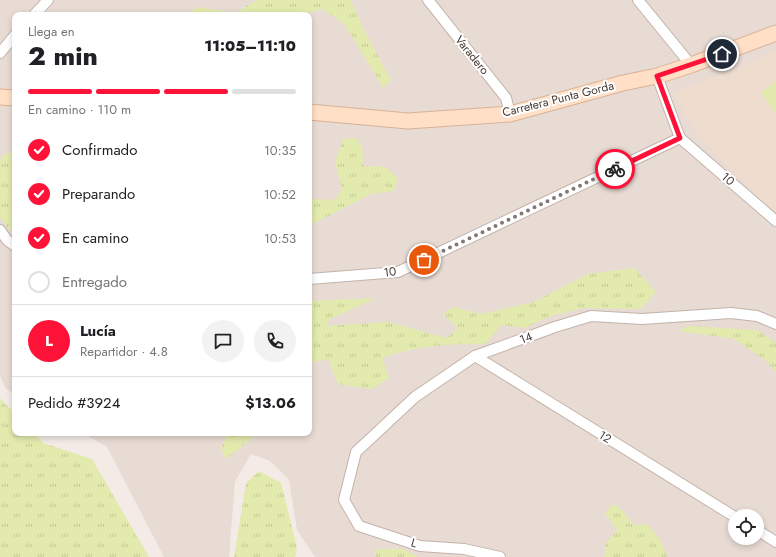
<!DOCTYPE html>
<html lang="es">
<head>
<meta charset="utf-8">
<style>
	body { margin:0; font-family:Jost,sans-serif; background:#f2f2f2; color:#202124; height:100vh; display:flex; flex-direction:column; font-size:15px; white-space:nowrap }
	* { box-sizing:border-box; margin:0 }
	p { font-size:13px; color:#757577 }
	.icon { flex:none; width:22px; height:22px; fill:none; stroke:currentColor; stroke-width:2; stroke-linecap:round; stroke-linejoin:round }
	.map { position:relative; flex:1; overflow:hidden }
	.sheet { position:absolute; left:12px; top:12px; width:300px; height:424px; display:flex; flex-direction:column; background:#fff; border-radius:8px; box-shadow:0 2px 6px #0003 }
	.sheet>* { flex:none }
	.buttons { position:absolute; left:728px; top:509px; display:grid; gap:8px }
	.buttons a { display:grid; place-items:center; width:36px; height:36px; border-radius:50%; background:#fff; box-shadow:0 2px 6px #0003; font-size:20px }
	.pin { position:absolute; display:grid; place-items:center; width:34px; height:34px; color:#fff; margin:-17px; border:2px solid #fff; border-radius:50%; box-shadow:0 1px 4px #0007 }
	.courier { position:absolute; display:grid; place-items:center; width:40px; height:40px; margin:-20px; border:3px solid #ff1238; border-radius:50%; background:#fff; color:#222; box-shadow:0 1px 5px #0007 }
	.headline em { font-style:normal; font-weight:800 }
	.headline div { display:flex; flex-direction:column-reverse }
	.headline { display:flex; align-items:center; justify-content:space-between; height:68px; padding:0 16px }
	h1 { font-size:26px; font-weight:800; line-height:30px }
	.bar { display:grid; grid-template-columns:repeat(4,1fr); gap:6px 4px; align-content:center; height:48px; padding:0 16px }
	.bar i { height:5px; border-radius:3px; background:#e0e0e0 }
	.bar .on { background:#ff1238 }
	.bar p { grid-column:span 4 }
	.line { display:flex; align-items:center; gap:10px; padding:0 16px; border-top:1px solid #e0e0e0 }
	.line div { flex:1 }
	.round { display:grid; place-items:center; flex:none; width:42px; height:42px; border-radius:21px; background:#f2f2f2 }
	ol { padding:0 16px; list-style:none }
	li { display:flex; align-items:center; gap:12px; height:44px }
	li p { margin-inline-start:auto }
	li .icon { padding:4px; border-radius:50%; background:#ff1238; color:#fff; stroke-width:4 }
	li:last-child { color:#757577 }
	li i { width:22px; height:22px; border:2px solid #e0e0e0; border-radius:50% }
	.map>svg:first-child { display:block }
	.residential { fill:#e8dbd4; fill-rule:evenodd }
	.education { fill:#eedccf }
	.grass { fill:url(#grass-tufts) }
	.pitch { fill:#e2eaad }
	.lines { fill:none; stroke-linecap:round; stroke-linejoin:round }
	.street-casing { stroke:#c3b3ab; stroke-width:12 }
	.secondary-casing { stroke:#d9b296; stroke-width:17 }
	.street { stroke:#fff; stroke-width:10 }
	.secondary { stroke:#ffdfc5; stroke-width:15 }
	.done { stroke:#847873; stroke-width:4; stroke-dasharray:0 7.2 }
	.route { stroke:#ff1238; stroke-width:5 }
	.labels { text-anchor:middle; stroke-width:4; stroke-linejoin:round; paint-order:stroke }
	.street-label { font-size:12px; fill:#473a35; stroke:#fff }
</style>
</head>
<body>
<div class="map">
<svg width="776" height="557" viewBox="0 0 776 557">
	<defs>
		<pattern id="grass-tufts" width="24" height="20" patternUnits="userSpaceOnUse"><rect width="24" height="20" fill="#e2eaad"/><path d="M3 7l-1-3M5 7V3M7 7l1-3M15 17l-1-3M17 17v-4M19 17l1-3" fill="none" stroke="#c3c995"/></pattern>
	</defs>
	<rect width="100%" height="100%" fill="#f4ebe6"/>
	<path class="residential" d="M0,0H776V557H315L297,530L289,480L270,461L251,454L235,482L229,557H164L107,447L83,433H309V15H15V394L6,389L0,376ZM735,516H757V538H735Z"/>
	<polygon class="education" points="776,50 776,216 697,135 673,93 734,69"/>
	<g class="grass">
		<polygon points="257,0 351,0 363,28 391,80 383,88 345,25 323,9 301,15 183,15 199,7 235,13"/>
		<path d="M356,138L362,147L364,167C381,165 388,165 398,180L394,191L371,194L309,226V199L335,200L342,189L335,162L343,139Z"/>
		<polygon points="15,149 15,238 0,217 0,164 1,157"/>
		<path d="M634,268L656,292L640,309L583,308L551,316L524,328L502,325L485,344C450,344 416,345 382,358L389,378L372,389L338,384L328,359L309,363V301L376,298L330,319L326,326L388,322L447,338L458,328L443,314L453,307L481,314L534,302L588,274Z"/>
		<polygon points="688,326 757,330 776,343 776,372 765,360 734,339 679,331"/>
		<polygon points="0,398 15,414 15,433 34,433 43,443 92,459 149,557 0,557"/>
		<polygon points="226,433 258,433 226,459 221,449 227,436"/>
		<polygon points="259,471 281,483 297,548 295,557 234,557 246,483"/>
		<polygon points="613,504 623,511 633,525 647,524 661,541 667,557 602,557 606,555 605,544 617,530 605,513"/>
		<polygon points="375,549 403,549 418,557 375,557"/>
	</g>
	<polygon class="pitch" points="776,81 776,113 761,93"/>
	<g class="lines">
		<defs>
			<g id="street">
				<polyline points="428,0 506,98 510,114"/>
				<polyline points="638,0 691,65"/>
				<polyline points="34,15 48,0"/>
				<polyline points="0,53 15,35"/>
				<polyline points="657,76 680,138 776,221"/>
				<polyline points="0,230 7,240 15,246"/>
				<polyline points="309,279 398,272 680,138"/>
				<polyline points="475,356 735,517"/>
				<polyline points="757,530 776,542"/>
				<polyline points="500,557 464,549 420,546 359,526 344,500 356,452 415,397 475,356 555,327 591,316 642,319 731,313 757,316 776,324"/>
			</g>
			<g id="secondary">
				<polyline points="0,97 15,98"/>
				<polyline points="309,112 408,121 510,114 623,83 657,76 691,65 776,33"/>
			</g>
		</defs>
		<use href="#street" class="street-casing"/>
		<use href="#secondary" class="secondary-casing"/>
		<use href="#street" class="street"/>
		<use href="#secondary" class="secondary"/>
	</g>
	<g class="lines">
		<polyline class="done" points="424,260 615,169"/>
		<polyline class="route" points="615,169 680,138 657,76 722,54"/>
	</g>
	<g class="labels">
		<g class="street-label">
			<text transform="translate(472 55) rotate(51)" y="4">Varadero</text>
			<text transform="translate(558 99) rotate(-14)" y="4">Carretera Punta Gorda</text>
			<text transform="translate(728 179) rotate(41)" y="4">10</text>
			<text transform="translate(390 272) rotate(-7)" y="4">10</text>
			<text transform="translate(526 338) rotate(-22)" y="4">14</text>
			<text transform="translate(605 437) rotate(32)" y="4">12</text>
			<text transform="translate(414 543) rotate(16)" y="4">L</text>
		</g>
	</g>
</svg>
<div class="buttons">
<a><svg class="icon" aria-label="locate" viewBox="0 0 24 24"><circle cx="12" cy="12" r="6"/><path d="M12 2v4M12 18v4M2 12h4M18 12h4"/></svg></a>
</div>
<div class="pin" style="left:424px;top:260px;background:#ea580c"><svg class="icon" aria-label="bag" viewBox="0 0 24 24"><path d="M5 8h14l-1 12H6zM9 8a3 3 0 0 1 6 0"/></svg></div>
<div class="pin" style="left:722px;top:54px;background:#1f2937"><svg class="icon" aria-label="home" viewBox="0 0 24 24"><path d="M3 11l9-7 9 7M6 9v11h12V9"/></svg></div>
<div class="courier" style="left:615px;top:169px"><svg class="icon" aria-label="bike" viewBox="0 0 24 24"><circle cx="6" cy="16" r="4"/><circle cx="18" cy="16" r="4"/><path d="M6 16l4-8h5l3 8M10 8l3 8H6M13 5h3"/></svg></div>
<section class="sheet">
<div class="headline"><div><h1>2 min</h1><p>Llega en</p></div><em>11:05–11:10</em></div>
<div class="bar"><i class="on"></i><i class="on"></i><i class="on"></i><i></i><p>En camino · 110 m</p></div>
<ol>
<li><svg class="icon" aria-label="check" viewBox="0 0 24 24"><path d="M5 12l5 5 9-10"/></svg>Confirmado<p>10:35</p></li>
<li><svg class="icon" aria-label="check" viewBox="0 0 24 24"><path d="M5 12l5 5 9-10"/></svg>Preparando<p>10:52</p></li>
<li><svg class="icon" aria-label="check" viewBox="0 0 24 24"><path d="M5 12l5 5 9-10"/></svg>En camino<p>10:53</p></li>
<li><i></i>Entregado</li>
</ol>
<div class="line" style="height:72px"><b class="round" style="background:#ff1238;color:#fff">L</b><div><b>Lucía</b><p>Repartidor · 4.8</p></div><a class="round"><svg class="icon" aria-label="chat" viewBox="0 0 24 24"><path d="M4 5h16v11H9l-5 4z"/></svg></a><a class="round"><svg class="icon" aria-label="phone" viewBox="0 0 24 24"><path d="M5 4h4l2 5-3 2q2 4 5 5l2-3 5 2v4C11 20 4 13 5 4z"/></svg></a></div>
<div class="line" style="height:52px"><div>Pedido #3924</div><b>$13.06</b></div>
</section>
</div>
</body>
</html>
